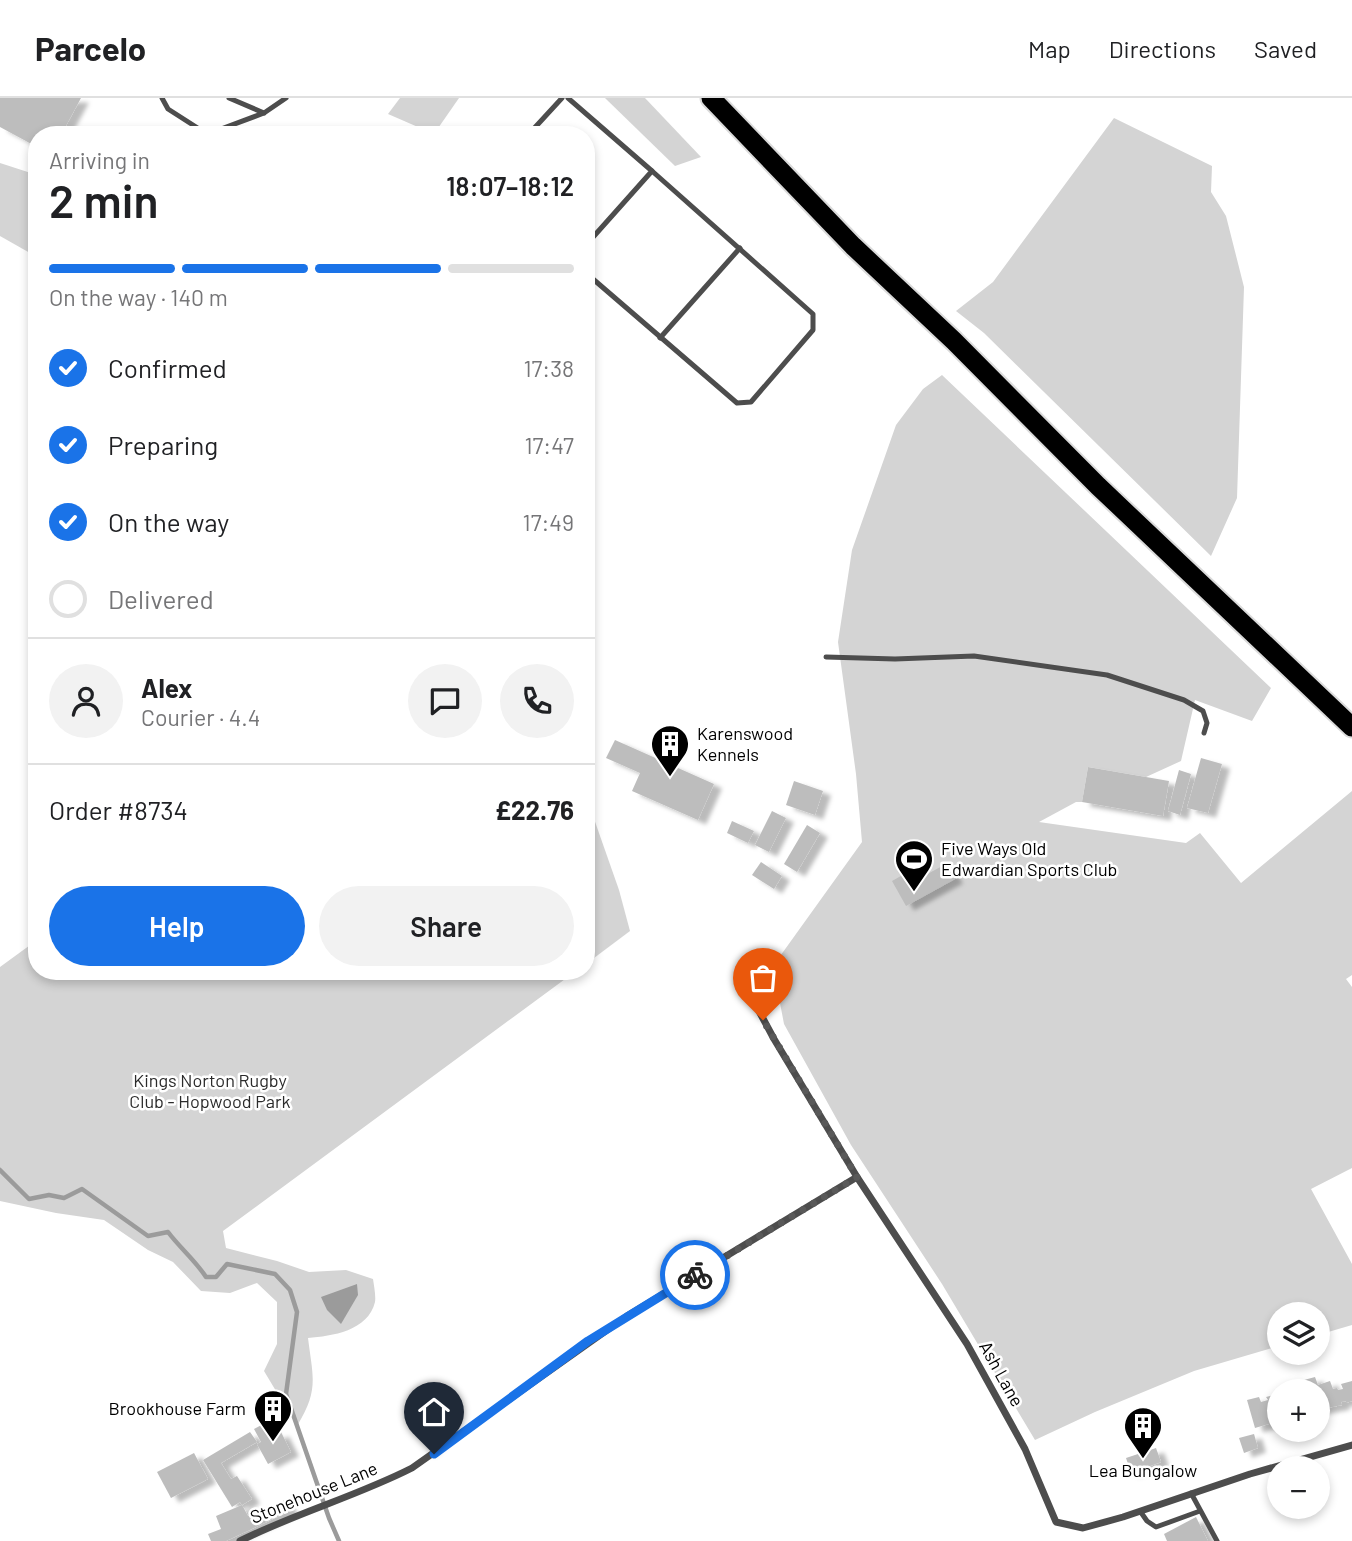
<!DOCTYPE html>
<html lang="en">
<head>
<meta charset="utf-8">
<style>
	body { margin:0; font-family:Barlow,sans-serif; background:#f2f2f2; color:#202124; height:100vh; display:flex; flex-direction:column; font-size:26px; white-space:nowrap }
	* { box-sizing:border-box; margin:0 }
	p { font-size:23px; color:#757577 }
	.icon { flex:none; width:38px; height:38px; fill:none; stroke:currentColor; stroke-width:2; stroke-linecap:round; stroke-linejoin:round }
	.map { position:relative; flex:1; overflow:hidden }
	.details { position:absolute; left:28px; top:28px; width:567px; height:854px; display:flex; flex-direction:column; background:#fff; border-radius:28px; box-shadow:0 4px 10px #0003 }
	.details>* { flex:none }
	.buttons { position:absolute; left:1267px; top:1204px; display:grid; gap:14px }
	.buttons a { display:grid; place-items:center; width:63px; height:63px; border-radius:50%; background:#fff; box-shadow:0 4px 10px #0003; font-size:35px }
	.pin { position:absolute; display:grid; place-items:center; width:60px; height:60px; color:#fff; margin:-72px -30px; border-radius:50% 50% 50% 0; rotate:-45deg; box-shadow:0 0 7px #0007 }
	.pin .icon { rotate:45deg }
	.courier { position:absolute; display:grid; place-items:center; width:70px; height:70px; margin:-35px; border:5px solid #1a73e8; border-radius:50%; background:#fff; color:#222; box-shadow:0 2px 9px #0007 }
	.overview em { font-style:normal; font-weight:600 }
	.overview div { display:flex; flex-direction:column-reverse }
	.overview { display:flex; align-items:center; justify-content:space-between; height:119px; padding:0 21px }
	h1 { font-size:46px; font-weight:600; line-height:52px }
	.bar { display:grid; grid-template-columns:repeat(4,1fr); gap:10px 7px; align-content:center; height:84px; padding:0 21px }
	.bar i { height:9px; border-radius:5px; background:#e0e0e0 }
	.bar .active { background:#1a73e8 }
	.bar p { grid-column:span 4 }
	.line { display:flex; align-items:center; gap:18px; padding:0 21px; border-top:2px solid #e0e0e0 }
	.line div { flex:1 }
	.round { display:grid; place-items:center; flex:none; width:74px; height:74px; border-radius:37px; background:#f2f2f2 }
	ol { padding:0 21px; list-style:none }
	li { display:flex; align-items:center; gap:21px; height:77px }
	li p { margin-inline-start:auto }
	li .icon { padding:7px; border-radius:50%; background:#1a73e8; color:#fff; stroke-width:4 }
	li:last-child { color:#757577 }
	li i { width:38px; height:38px; border:4px solid #e0e0e0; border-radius:50% }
	.cta { display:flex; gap:14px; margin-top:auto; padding:14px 21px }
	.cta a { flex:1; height:80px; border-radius:42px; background:#1a73e8; color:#fff; font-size:28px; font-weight:600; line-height:80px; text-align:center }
	.cta a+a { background:#f2f2f2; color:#202124 }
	header { display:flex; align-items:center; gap:42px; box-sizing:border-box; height:98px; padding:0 35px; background:#fff; border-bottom:2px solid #e0e0e0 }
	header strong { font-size:33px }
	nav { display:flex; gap:38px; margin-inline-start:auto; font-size:24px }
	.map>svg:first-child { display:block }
	.green { fill:#d4d4d4 }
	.water { fill:#9b9b9b }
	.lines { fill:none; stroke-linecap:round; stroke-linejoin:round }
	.stream { stroke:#9b9b9b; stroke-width:4.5 }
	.building { fill:#bdbdbd; filter:url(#shadow) }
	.trunk-casing { stroke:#dbdbdb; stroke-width:23 }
	.service { stroke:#4d4d4d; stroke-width:5 }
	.minor { stroke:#4d4d4d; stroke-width:7 }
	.trunk { stroke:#000; stroke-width:19 }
	.done { stroke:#595959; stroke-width:7; stroke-dasharray:0 12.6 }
	.route { stroke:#1a73e8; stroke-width:9 }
	.labels { text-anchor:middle; stroke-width:5; stroke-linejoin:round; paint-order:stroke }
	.poi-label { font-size:18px; fill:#000; stroke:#fff; text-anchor:start }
	.park-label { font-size:18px; fill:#2b2b2b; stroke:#fff }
	.street-label { font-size:18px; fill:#000; stroke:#fff }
</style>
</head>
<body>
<header>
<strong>Parcelo</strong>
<nav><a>Map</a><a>Directions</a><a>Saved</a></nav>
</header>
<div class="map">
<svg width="1352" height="1443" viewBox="0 0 1352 1443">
	<defs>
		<filter id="shadow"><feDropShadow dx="8" dy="4.5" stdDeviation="2" flood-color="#0004"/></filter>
	</defs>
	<rect width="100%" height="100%" fill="#fff"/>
	<g class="green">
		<polygon points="400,0 459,0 434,36 388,16"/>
		<polygon points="605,0 645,0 701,59 675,68"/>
		<polygon points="1114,20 1212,68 1211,94 1226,118 1244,189 1237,400 1211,458 984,235 956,213 993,184"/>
		<polygon points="0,65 37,77 37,159 0,138"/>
		<polygon points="942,277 1271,590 1252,623 1195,602 1181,663 1146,679 1088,669 1082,704 1076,704 1039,724 1186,745 1200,735 1241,785 1352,693 1352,877 1346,881 1352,889 1352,1070 1311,1091 1352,1166 1352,1227 1318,1237 1318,1216 1279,1216 1279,1248 1194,1273 1095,1314 1035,1342 942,1186 851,1047 784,926 773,868 862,744 856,676 838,544 852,452 896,327 923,291"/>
		<polygon points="586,698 619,792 630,833 586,866"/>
		<path d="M37,842V873H576L223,1133L226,1150L277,1163L309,1174L346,1172L373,1181C374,1188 376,1198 375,1204C368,1233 332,1238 308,1240C313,1280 319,1292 297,1328L264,1273L277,1246V1204L257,1185L230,1195L201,1193L173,1164L148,1152L104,1122L56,1115L0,1103V869Z"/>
	</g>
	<polygon class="water" points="357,1186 358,1197 341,1226 327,1212 321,1199"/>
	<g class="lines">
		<path class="stream" d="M0,1072L29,1101L49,1097L64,1100L82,1091L148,1138L168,1134C180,1150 195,1162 206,1179H216L227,1166L275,1176L290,1192L297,1214L286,1296L329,1420L339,1443"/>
	</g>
	<g class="building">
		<polygon points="0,0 81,0 61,37 37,37 37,49 0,29"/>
		<polygon points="615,642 714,686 698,722 632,693 640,675 606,660"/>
		<polygon points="1201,660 1222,666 1208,715 1187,710"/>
		<polygon points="1088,669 1169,683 1163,718 1082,704"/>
		<polygon points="1179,672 1191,676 1180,717 1168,713"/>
		<polygon points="794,683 823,693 815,717 786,707"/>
		<polygon points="772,713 786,720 769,754 755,747"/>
		<polygon points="732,723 754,733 748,745 727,735"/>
		<polygon points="807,727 820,735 797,774 784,766"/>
		<polygon points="761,764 782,778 774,791 752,777"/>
		<polygon points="946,766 955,781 906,808 892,783 915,770 920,780"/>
		<polygon points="1315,1279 1318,1287 1330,1283 1333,1291 1337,1290 1338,1292 1343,1291 1341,1286 1352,1283 1352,1303 1346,1305 1346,1303 1341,1304 1342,1307 1318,1312 1318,1293 1307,1293 1304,1282"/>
		<polygon points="1278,1296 1279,1323 1255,1330 1247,1302 1259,1299 1261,1304 1268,1302 1266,1299"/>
		<polygon points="267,1324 274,1337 281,1334 291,1354 268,1366 257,1346 261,1344 254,1331"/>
		<polygon points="250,1334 257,1344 221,1365 231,1381 237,1378 252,1401 242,1407 240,1404 232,1409 203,1362"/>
		<polygon points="1254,1336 1258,1350 1244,1355 1239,1340"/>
		<polygon points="1156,1350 1161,1364 1131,1375 1126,1360"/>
		<polygon points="194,1355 208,1381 171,1400 157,1374"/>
		<polygon points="285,1402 290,1413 226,1443 211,1443 208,1436 221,1431 216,1418 242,1407 248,1418"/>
		<polygon points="1196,1419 1208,1443 1167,1443 1164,1436"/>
	</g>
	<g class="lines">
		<defs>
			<polyline id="trunk" points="711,0 853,148 954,243 1098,388 1352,629"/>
		</defs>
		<use href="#trunk" class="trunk-casing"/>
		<g class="service">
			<polyline points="162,0 168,11 207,36"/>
			<polyline points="229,0 264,15"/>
			<polyline points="568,0 652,73 586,147"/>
			<polyline points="104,32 114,37"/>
			<polyline points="205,37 264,15 286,0"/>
			<polyline points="528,37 562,0"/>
			<polyline points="586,175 737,305 751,304 813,232 813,216 652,73"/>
			<polyline points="660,240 740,150"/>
			<polyline points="826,559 895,561 974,558 1107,577 1184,602 1203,613 1207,625 1204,635"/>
			<polyline points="1191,1395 1217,1443"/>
			<polyline points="1140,1413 1147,1423 1156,1429 1200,1413"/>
		</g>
		<g class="minor">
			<polyline points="747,886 753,902 774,941 857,1079 967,1246 1025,1351 1056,1424 1083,1430 1123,1419 1250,1376 1352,1347"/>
			<path d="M240,1443C296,1415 357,1398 412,1370L627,1218L857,1079"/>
		</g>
		<use href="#trunk" class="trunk"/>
	</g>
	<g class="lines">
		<polyline class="done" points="695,1177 857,1079 763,922"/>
		<polyline class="route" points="434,1356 588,1243 695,1177"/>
	</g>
	<defs>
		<symbol id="building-pin" viewBox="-11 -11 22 30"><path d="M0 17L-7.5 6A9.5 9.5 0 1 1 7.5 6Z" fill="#000" stroke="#fff"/><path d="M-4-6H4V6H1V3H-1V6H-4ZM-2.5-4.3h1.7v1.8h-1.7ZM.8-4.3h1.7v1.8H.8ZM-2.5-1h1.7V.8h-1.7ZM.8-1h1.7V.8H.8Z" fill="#fff"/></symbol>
		<symbol id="stadium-pin" viewBox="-11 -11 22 30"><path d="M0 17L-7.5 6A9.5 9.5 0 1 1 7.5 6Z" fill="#000" stroke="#fff"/><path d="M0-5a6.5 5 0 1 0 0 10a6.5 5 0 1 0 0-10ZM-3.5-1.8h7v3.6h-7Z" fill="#fff"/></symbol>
	</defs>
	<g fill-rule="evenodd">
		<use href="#building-pin" x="648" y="624" width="44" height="60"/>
		<use href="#stadium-pin" x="892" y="739" width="44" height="60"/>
		<use href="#building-pin" x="251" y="1289" width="44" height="60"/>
		<use href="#building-pin" x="1121" y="1306" width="44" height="60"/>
	</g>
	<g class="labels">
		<g class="poi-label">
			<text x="697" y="642">Karenswood<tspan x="697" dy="21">Kennels</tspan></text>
			<text x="941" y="757">Five Ways Old<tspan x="941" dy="21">Edwardian Sports Club</tspan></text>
			<text x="246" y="1317" text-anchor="end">Brookhouse Farm</text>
			<text x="1143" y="1379" text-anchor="middle">Lea Bungalow</text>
		</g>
		<g class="park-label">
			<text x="210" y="989">Kings Norton Rugby<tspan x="210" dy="21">Club - Hopwood Park</tspan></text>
		</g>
		<g class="street-label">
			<text transform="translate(1001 1276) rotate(61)" y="6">Ash Lane</text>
			<text transform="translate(314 1395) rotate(-22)" y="6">Stonehouse Lane</text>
		</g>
	</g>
</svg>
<div class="buttons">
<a><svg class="icon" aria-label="layers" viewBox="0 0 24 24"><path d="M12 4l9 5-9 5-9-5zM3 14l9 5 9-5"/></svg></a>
<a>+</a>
<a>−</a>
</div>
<div class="pin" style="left:763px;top:922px;background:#ea580c"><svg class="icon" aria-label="bag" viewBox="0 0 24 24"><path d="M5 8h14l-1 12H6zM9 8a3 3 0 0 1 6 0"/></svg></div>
<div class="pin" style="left:434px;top:1356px;background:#1f2937"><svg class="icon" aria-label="home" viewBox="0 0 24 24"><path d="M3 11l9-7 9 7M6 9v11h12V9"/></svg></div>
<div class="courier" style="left:695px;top:1177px"><svg class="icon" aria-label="bike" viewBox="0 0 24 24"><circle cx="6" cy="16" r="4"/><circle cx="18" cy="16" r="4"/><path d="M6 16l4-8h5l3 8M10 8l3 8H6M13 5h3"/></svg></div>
<section class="details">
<div class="overview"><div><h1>2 min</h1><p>Arriving in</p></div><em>18:07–18:12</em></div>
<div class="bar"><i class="active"></i><i class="active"></i><i class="active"></i><i></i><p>On the way · 140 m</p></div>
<ol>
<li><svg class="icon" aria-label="check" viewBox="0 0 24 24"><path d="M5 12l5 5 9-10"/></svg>Confirmed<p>17:38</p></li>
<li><svg class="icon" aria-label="check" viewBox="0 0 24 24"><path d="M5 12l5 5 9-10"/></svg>Preparing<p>17:47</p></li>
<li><svg class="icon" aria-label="check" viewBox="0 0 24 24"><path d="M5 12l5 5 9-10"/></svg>On the way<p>17:49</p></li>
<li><i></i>Delivered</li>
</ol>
<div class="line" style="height:126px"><a class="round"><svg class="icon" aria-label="person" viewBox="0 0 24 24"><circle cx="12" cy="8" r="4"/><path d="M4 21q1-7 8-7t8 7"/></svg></a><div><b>Alex</b><p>Courier · 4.4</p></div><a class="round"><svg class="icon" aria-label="chat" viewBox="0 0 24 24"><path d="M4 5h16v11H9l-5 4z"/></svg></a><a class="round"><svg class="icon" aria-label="phone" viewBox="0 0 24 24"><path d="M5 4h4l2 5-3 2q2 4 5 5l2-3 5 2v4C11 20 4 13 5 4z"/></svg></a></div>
<div class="line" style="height:91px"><div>Order #8734</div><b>£22.76</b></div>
<div class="cta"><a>Help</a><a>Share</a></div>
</section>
</div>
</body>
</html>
